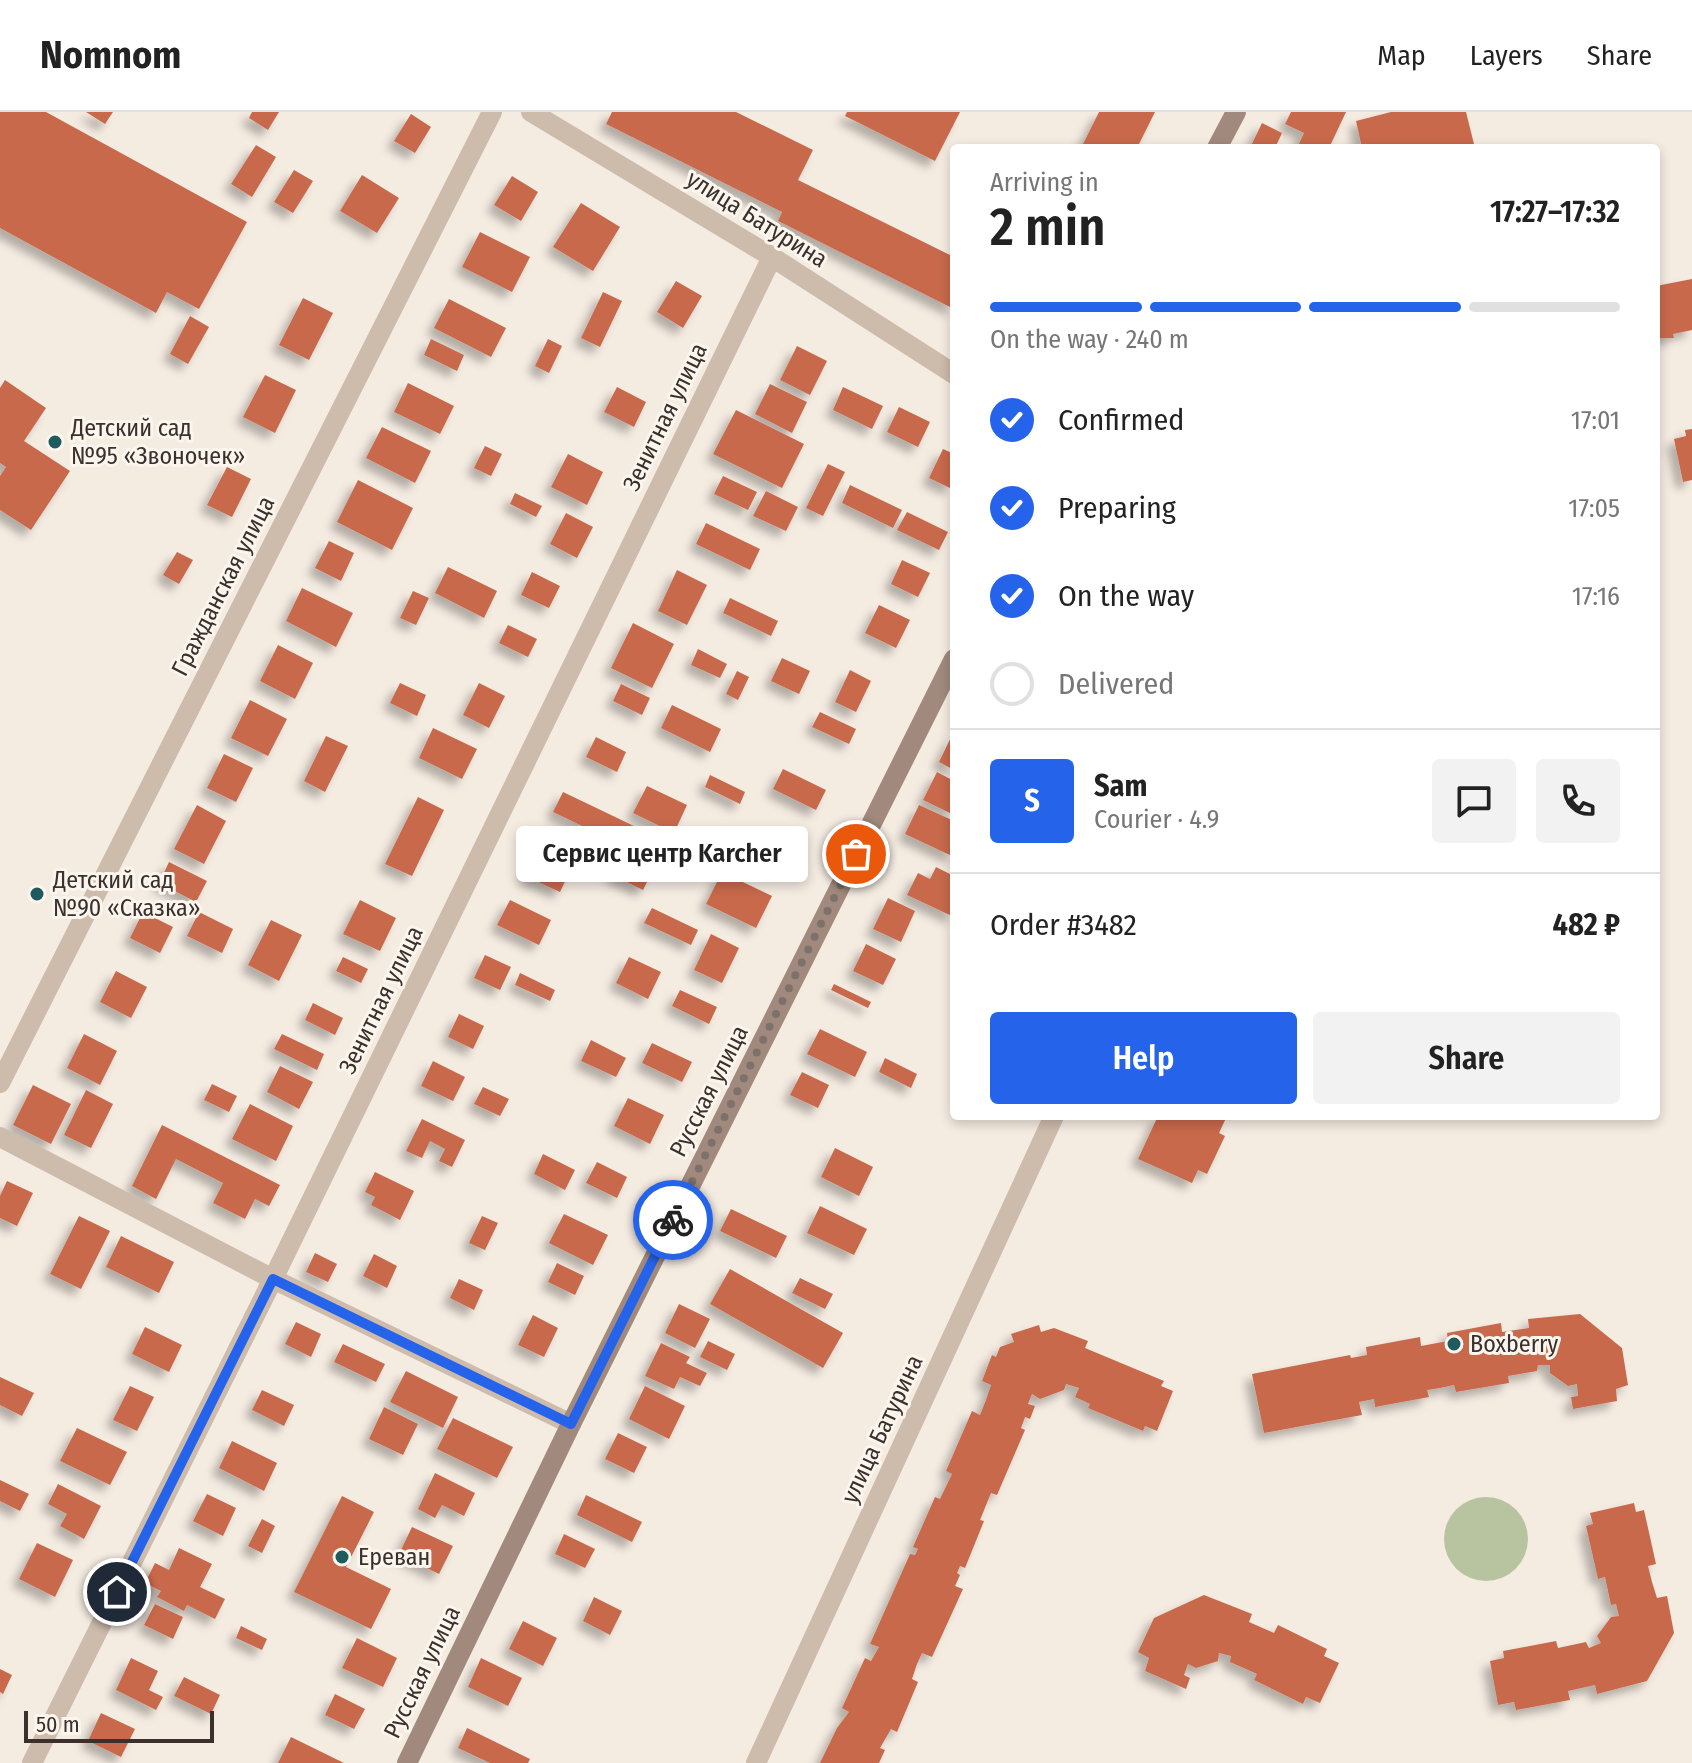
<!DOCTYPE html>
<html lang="en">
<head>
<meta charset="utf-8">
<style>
	body { margin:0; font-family:"Fira Sans Condensed",sans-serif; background:#f2f2f2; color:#222; height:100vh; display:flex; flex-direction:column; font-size:30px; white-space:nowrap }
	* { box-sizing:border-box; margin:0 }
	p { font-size:26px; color:#767676 }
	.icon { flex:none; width:44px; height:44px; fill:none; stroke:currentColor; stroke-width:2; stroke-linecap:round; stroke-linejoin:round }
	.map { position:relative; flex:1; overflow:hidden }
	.details { position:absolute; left:950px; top:32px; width:710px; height:976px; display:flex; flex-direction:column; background:#fff; border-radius:8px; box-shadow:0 4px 12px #0003 }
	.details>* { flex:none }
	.scale { position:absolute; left:24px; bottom:20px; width:190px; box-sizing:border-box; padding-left:8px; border:4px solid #3b302b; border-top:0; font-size:22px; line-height:28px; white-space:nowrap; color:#3b302b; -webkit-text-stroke:6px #fbf5ee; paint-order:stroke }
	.pin { position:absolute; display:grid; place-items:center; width:68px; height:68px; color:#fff; margin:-34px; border:4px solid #fff; border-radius:50%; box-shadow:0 2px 8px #0007 }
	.courier { position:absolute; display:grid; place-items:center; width:80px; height:80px; margin:-40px; border:6px solid #2563eb; border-radius:50%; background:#fff; color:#222; box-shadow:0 2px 10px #0007 }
	.bubble { position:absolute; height:56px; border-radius:8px; background:#fff; box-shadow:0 4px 12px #0003; font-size:26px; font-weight:600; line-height:56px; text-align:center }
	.summary em { font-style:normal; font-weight:600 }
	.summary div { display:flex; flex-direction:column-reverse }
	.summary { display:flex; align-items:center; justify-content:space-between; height:136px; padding:0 40px }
	h1 { font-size:52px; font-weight:600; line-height:60px }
	.bar { display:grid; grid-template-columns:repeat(4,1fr); gap:12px 8px; align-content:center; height:96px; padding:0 40px }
	.bar i { height:10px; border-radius:6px; background:#e0e0e0 }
	.bar .current { background:#2563eb }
	.bar p { grid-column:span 4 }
	.line { display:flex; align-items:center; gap:20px; padding:0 40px; border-top:2px solid #e0e0e0 }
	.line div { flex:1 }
	.round { display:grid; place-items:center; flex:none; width:84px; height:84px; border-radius:8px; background:#f2f2f2 }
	ol { padding:0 40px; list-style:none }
	li { display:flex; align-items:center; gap:24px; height:88px }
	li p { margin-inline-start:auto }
	li .icon { padding:8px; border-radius:50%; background:#2563eb; color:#fff; stroke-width:4 }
	li:last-child { color:#767676 }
	li i { width:44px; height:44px; border:4px solid #e0e0e0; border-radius:50% }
	.action { display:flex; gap:16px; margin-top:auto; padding:16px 40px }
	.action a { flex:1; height:92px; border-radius:8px; background:#2563eb; color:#fff; font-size:32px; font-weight:600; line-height:92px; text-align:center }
	.action a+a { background:#f2f2f2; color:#222 }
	header { display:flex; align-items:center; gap:48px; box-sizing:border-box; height:112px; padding:0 40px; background:#fff; border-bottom:2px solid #e0e0e0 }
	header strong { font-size:38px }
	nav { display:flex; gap:44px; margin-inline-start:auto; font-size:28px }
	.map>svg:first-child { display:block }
	.green { fill:#b8c4a0 }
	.building { fill:#c8694b; filter:url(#shadow) }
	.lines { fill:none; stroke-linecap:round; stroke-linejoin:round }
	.minor { stroke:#cdbbac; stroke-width:20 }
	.tertiary { stroke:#cdbbac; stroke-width:20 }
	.secondary { stroke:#a18a7d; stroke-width:20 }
	.done { stroke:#7c716b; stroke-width:8; stroke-dasharray:0 14.4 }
	.route { stroke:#2563eb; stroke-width:10 }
	.poi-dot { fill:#1f5a5e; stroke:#fbf5ee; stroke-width:3 }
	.labels { text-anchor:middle; stroke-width:6; stroke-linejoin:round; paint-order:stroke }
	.street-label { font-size:24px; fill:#3b302b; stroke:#fbf5ee }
	.poi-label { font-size:24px; fill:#3b302b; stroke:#fbf5ee; text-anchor:start }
</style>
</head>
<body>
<header>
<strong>Nomnom</strong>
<nav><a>Map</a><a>Layers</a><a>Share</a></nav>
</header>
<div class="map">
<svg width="1692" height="1651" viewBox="0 0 1692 1651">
	<defs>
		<filter id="shadow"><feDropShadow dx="-7" dy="7" stdDeviation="4" flood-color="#0004"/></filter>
	</defs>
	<rect width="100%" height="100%" fill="#f4ebe1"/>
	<circle class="green" cx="1486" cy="1427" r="42"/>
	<g class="building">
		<polygon points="0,0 46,0 247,110 199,197 167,180 156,201 0,116"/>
		<polygon points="86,0 113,0 105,12"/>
		<polygon points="252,0 279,0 268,18 249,6"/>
		<polygon points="612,0 736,0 813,38 798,68 954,145 954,197 778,109 782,100 606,12"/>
		<polygon points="847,0 960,0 935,49 845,4"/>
		<polygon points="1099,0 1155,0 1137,36 1081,36"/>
		<polygon points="1291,0 1346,0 1329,36 1297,36 1304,21 1285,12"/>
		<polygon points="1391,0 1466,0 1475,36 1362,36 1356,9"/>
		<polygon points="411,2 431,15 415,41 394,29"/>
		<polygon points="1262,11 1282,21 1275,36 1250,36"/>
		<polygon points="256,33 276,45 252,85 231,72"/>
		<polygon points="294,58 313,69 293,101 274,90"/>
		<polygon points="362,63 399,86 377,121 340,99"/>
		<polygon points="512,64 538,80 521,109 494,93"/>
		<polygon points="581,91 620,115 593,159 553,135"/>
		<polygon points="480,120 530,145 512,180 462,155"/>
		<polygon points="1692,167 1692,218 1673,222 1674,226 1656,226 1656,174"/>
		<polygon points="676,169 702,184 683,216 657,200"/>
		<polygon points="603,180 622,189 600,235 581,226"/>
		<polygon points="303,186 333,201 309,248 279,233"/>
		<polygon points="449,187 506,216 491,245 434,216"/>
		<polygon points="190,204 209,215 188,252 170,242"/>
		<polygon points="431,227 464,243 457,259 424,243"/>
		<polygon points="548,227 562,234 549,261 535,254"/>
		<polygon points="797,234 827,249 810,283 780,268"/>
		<polygon points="265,263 296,278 275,321 243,305"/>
		<polygon points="5,268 46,296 24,329 70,359 31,418 0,398 0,364 6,355 0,351 0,276"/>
		<polygon points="408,271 454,294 440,322 394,300"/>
		<polygon points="770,272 807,290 792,321 755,302"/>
		<polygon points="617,275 646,290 634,315 604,300"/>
		<polygon points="843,275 883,294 872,317 833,298"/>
		<polygon points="899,295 930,310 918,335 887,320"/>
		<polygon points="736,298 804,332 782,376 713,342"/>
		<polygon points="382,315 431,339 415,371 366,346"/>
		<polygon points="1692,317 1692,368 1683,370 1674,327 1686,324 1685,318"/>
		<polygon points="485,334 502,342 491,364 474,356"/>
		<polygon points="943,337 954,342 954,369 950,376 929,366"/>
		<polygon points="568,342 603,360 587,393 551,375"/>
		<polygon points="828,352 845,360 823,404 806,396"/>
		<polygon points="227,355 251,367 232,405 207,393"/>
		<polygon points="723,364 757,380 748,398 714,382"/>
		<polygon points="358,368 413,396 392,438 337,410"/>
		<polygon points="850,373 902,398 893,416 842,391"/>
		<polygon points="766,379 798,395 786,419 753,404"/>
		<polygon points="515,381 542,394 536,405 510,392"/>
		<polygon points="907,400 948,420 939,438 897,418"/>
		<polygon points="566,401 593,415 577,446 550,432"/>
		<polygon points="706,411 760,437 750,458 696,432"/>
		<polygon points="329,429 354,441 341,469 315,456"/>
		<polygon points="177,440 193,448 179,472 163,463"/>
		<polygon points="902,448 930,461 918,485 891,472"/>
		<polygon points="448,455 497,479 484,506 435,481"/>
		<polygon points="677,458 707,473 687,513 658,499"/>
		<polygon points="532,460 560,474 549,496 521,483"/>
		<polygon points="302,476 353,501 336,535 286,509"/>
		<polygon points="413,479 429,486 416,513 400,506"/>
		<polygon points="730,486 778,509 771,524 723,501"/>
		<polygon points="879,493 910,508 896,536 865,521"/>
		<polygon points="633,511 674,532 652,576 611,556"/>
		<polygon points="508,513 537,527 528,545 499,531"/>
		<polygon points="278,533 313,551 295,587 260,569"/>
		<polygon points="698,537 727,552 720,566 691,553"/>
		<polygon points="782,546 810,559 799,582 771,569"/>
		<polygon points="850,558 871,569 856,600 835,590"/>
		<polygon points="737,559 749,565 738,588 726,582"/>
		<polygon points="400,571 426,583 417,604 390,591"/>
		<polygon points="479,571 505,584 489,616 463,603"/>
		<polygon points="621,572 650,586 642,603 613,589"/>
		<polygon points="250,588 287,607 268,644 231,626"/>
		<polygon points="672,593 721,617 710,640 661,616"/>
		<polygon points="820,600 856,617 849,632 812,615"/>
		<polygon points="433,616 477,637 462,667 419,646"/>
		<polygon points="954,619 954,658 939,650"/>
		<polygon points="326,624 348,634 325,680 304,669"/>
		<polygon points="596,625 626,640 617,660 586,645"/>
		<polygon points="224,642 253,656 236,690 207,676"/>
		<polygon points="783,657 826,678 816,698 773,677"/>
		<polygon points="937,660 954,669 954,703 923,688"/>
		<polygon points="710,663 745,680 740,692 705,675"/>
		<polygon points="647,674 687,693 674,721 633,701"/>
		<polygon points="563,680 634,714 624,734 553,700"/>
		<polygon points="418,685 444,698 412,764 385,752"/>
		<polygon points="197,693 226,709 204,752 174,737"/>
		<polygon points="919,693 954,709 954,745 905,722"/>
		<polygon points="769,719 796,732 787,752 760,739"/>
		<polygon points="536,742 570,759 560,780 525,764"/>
		<polygon points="620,747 651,762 643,778 612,763"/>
		<polygon points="169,750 207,769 196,790 159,771"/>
		<polygon points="936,755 954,764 954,805 907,783 918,761 930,767"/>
		<polygon points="722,760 772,784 756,816 706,792"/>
		<polygon points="888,786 915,799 901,830 873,817"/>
		<polygon points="360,788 396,806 380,839 343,822"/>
		<polygon points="510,788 551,808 539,833 497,813"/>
		<polygon points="652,796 698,818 691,833 644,811"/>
		<polygon points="143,800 173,815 160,841 130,826"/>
		<polygon points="199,800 233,817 222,841 187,824"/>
		<polygon points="271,808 302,823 279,869 248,853"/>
		<polygon points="711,822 739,836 722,871 694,858"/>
		<polygon points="866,832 896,847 883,873 853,859"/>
		<polygon points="485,843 511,855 500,878 474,866"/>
		<polygon points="343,845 368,857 361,871 336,859"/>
		<polygon points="629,845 661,860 648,887 616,871"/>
		<polygon points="116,859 147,875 131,906 100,890"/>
		<polygon points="520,861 555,878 550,889 515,873"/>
		<polygon points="834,872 871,890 868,896 831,878"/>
		<polygon points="680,878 717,895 709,912 672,894"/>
		<polygon points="313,891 343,906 335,923 305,908"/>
		<polygon points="459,902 484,914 473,937 448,925"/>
		<polygon points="820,917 867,940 855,965 807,942"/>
		<polygon points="84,922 117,939 100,973 67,956"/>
		<polygon points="282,922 324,942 317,958 274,937"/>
		<polygon points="591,928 626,946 616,965 581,949"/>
		<polygon points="652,931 692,950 682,970 642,951"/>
		<polygon points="885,946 917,962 911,976 879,960"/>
		<polygon points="433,949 465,965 453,989 421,974"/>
		<polygon points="280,954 313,970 299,997 267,980"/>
		<polygon points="802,960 829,973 818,996 790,983"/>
		<polygon points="212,972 237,984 229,1000 204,988"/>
		<polygon points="33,973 71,992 51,1032 13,1013"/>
		<polygon points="483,975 509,987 500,1004 474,992"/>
		<polygon points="86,978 113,992 91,1036 64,1023"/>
		<polygon points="628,986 664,1003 650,1032 614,1014"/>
		<polygon points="250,992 293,1014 276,1049 232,1027"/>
		<polygon points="1158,1004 1227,1004 1219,1021 1225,1024 1207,1062 1198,1058 1192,1071 1138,1047"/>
		<polygon points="422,1007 465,1028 452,1055 439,1049 445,1037 430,1029 422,1046 406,1039"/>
		<polygon points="162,1013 280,1073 269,1094 255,1087 245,1107 213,1091 223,1071 176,1047 156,1087 132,1074"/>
		<polygon points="835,1036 873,1055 859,1084 821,1065"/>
		<polygon points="543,1042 575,1058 565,1078 534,1062"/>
		<polygon points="597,1050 627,1065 617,1086 586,1071"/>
		<polygon points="375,1060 414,1079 400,1108 371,1093 375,1085 365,1080"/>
		<polygon points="7,1069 33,1081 17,1114 0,1106 0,1084"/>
		<polygon points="820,1094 867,1117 854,1143 807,1121"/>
		<polygon points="731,1097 787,1124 776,1146 720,1119"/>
		<polygon points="564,1102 608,1123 593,1153 549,1131"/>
		<polygon points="79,1104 110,1119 81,1177 50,1162"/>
		<polygon points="482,1104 498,1111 485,1138 469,1131"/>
		<polygon points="121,1124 174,1150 159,1181 106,1155"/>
		<polygon points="315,1141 337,1152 328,1170 306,1160"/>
		<polygon points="374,1142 397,1154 387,1176 363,1164"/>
		<polygon points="557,1151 584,1164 575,1183 548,1170"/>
		<polygon points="730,1157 843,1221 823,1256 710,1192"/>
		<polygon points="800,1166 833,1182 825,1197 792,1181"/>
		<polygon points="459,1167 483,1178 474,1198 450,1186"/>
		<polygon points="679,1192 710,1207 695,1236 665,1221"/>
		<polygon points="1580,1202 1622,1236 1628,1273 1616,1277 1617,1289 1573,1297 1571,1285 1578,1284 1577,1272 1568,1274 1550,1261 1550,1253 1538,1253 1537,1259 1508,1264 1509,1271 1456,1280 1454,1273 1440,1276 1427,1278 1429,1285 1375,1295 1374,1287 1359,1290 1362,1303 1264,1321 1252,1262 1350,1243 1351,1246 1367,1243 1366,1235 1420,1225 1421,1234 1448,1229 1447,1221 1501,1211 1502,1220 1529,1216 1528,1207"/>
		<polygon points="533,1203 558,1216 544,1245 518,1233"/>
		<polygon points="296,1210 321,1222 311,1245 285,1232"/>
		<polygon points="1039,1213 1041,1220 1054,1216 1088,1229 1085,1236 1164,1269 1161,1274 1173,1279 1157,1319 1145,1314 1143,1319 1088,1296 1090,1292 1075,1285 1079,1276 1066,1272 1064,1278 1040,1287 1032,1282 1028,1292 1035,1294 1030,1307 1025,1305 1021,1316 1025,1318 997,1383 991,1381 980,1408 984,1409 965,1456 960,1454 957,1461 960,1463 955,1474 963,1477 932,1545 922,1541 917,1552 912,1567 918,1570 897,1620 891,1617 880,1636 885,1638 879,1651 820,1651 837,1616 849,1600 842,1596 865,1546 871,1549 879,1535 870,1532 910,1442 915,1443 918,1437 913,1435 935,1385 940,1387 952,1362 946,1359 972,1299 980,1303 986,1288 991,1273 982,1269 992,1243 996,1245 1000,1235 1014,1230 1011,1222"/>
		<polygon points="145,1215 182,1233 169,1260 132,1242"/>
		<polygon points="708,1229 735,1242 727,1258 700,1245"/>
		<polygon points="661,1231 690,1245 686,1251 707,1261 700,1274 680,1265 674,1277 645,1264"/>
		<polygon points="343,1232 385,1252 376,1270 334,1250"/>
		<polygon points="406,1259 458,1285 443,1316 390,1290"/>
		<polygon points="0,1265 34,1281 22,1304 0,1293"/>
		<polygon points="130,1274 154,1285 137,1319 113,1308"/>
		<polygon points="645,1274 685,1294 669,1327 629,1307"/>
		<polygon points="262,1278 294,1293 284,1314 252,1298"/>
		<polygon points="384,1295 418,1312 403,1343 369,1327"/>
		<polygon points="453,1306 513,1335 497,1366 437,1337"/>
		<polygon points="77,1316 127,1340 110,1373 60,1349"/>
		<polygon points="618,1321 647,1335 634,1361 605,1347"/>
		<polygon points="232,1329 277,1351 264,1379 219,1356"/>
		<polygon points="435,1361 475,1381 464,1404 442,1393 435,1406 418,1397"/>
		<polygon points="0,1368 29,1382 20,1399 0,1389"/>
		<polygon points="58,1372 101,1394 84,1427 60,1414 67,1402 48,1392"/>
		<polygon points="207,1382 236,1396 223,1424 193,1409"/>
		<polygon points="586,1383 642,1410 632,1430 577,1403"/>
		<polygon points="342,1384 374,1400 346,1455 391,1477 371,1517 294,1480"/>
		<polygon points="1634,1391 1636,1400 1644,1398 1656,1452 1648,1454 1652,1470 1657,1486 1667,1484 1674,1521 1647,1569 1597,1582 1595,1573 1568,1579 1570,1588 1516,1598 1514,1590 1498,1593 1490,1549 1504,1546 1503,1539 1556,1529 1558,1536 1586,1530 1589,1536 1601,1531 1597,1524 1611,1505 1619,1504 1616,1492 1611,1493 1605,1465 1598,1467 1586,1414 1593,1412 1590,1401"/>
		<polygon points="262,1407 275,1414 262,1441 248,1434"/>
		<polygon points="412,1415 453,1434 439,1462 399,1442"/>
		<polygon points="564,1422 595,1437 585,1456 555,1442"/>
		<polygon points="37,1431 73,1448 55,1485 19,1467"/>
		<polygon points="179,1436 212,1452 200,1475 225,1487 215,1507 187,1493 184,1499 157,1485 161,1479 145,1471 155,1451 169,1458"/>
		<polygon points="1204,1483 1252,1502 1249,1510 1274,1521 1278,1513 1327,1537 1324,1544 1339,1551 1320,1591 1306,1585 1303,1592 1254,1568 1257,1562 1230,1550 1231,1544 1219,1541 1218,1549 1196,1556 1188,1552 1184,1563 1190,1566 1186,1577 1145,1559 1149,1546 1138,1540 1154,1506"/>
		<polygon points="594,1485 622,1499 610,1523 583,1509"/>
		<polygon points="155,1492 183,1505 173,1527 144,1513"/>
		<polygon points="523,1509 557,1526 543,1554 509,1537"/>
		<polygon points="241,1514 267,1527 262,1538 236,1526"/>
		<polygon points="357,1526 397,1546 383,1575 342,1556"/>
		<polygon points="131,1546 158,1559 149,1578 163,1585 156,1598 116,1578"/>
		<polygon points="481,1546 522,1566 508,1594 468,1575"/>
		<polygon points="0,1557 12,1563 3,1582 0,1580"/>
		<polygon points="184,1565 220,1583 211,1602 174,1584"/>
		<polygon points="335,1582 365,1597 354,1617 325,1603"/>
		<polygon points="101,1601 135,1617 121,1645 88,1629"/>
		<polygon points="467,1616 530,1647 528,1651 490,1651 458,1636"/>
		<polygon points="291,1625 344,1651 278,1651"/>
	</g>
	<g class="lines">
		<g class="minor">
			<polyline points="531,0 772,145 954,262"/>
			<polyline points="0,971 492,0"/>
			<polyline points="0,1025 273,1167 571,1312"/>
			<polyline points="32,1651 273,1167 772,145"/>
		</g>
		<polyline class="tertiary" points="756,1651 1054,1004"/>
		<g class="secondary">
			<polyline points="1217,36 1236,0"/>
			<polyline points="407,1651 571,1312 954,547"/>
		</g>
	</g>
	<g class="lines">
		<polyline class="done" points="673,1108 856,742"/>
		<polyline class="route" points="117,1480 273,1167 571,1312 673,1108"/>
	</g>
	<g class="poi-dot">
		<circle cx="55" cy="330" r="8"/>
		<circle cx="37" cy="782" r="8"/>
		<circle cx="1454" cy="1232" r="8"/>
		<circle cx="342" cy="1445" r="8"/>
	</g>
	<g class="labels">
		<g class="street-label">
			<text transform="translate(757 107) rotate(32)" y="8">улица Батурина</text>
			<text transform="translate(665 305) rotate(-64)" y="8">Зенитная улица</text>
			<text transform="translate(223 474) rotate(-63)" y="8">Гражданская улица</text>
			<text transform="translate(381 888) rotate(-64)" y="8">Зенитная улица</text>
			<text transform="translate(709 979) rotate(-63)" y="8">Русская улица</text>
			<text transform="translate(882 1317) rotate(-65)" y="8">улица Батурина</text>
			<text transform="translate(422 1560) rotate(-64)" y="8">Русская улица</text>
		</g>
		<g class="poi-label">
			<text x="71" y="324">Детский сад<tspan x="71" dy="28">№95 «Звоночек»</tspan></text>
			<text x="53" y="776">Детский сад<tspan x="53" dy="28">№90 «Сказка»</tspan></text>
			<text x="1470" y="1240">Boxberry</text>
			<text x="358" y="1453">Ереван</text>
		</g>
	</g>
</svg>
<div class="scale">50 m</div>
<div class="pin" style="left:856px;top:742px;background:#ea580c"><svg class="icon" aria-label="bag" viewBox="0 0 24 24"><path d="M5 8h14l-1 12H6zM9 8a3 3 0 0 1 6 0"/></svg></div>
<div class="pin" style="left:117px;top:1480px;background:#1f2937"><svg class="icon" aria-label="home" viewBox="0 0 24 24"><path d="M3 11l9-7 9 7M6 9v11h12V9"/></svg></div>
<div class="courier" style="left:673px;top:1108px"><svg class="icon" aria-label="bike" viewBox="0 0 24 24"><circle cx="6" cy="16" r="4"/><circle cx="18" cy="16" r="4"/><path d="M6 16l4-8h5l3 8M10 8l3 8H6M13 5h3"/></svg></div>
<div class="bubble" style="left:516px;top:714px;width:292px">Сервис центр Karcher</div>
<section class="details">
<div class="summary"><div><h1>2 min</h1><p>Arriving in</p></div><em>17:27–17:32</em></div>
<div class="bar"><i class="current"></i><i class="current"></i><i class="current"></i><i></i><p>On the way · 240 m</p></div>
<ol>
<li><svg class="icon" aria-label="check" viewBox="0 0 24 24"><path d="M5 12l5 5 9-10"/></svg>Confirmed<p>17:01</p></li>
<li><svg class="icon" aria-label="check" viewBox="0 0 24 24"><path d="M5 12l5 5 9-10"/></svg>Preparing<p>17:05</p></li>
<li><svg class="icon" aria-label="check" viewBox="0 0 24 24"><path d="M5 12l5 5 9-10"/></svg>On the way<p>17:16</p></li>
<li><i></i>Delivered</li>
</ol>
<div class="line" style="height:144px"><b class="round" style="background:#2563eb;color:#fff">S</b><div><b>Sam</b><p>Courier · 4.9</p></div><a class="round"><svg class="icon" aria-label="chat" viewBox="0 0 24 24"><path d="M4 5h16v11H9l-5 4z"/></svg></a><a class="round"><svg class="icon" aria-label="phone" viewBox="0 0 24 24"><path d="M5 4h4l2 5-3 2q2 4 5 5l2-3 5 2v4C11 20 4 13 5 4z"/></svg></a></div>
<div class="line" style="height:104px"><div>Order #3482</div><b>482 ₽</b></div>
<div class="action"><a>Help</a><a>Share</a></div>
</section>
</div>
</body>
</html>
